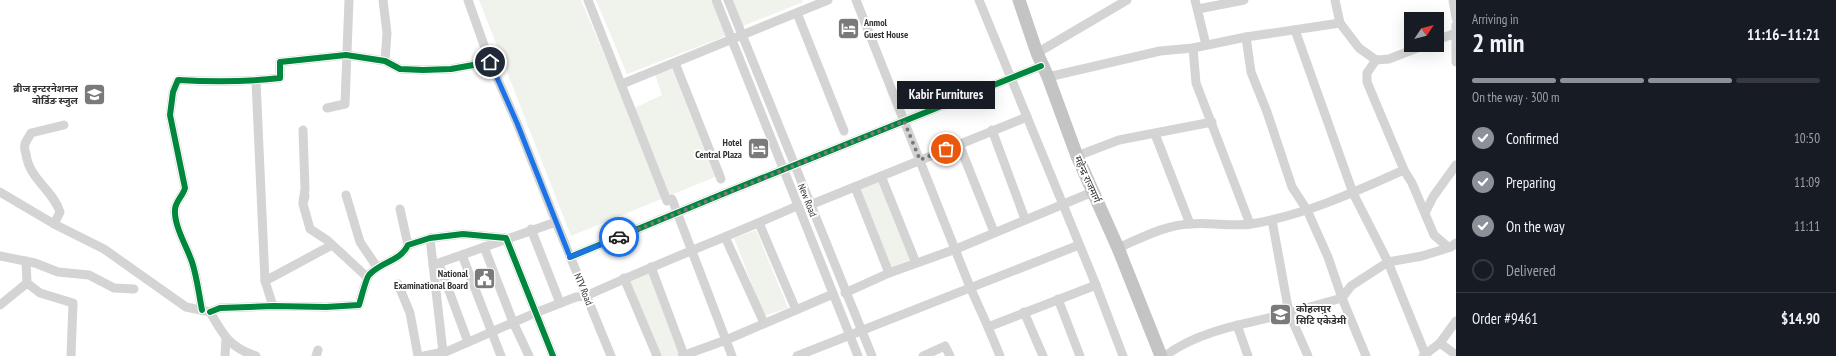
<!DOCTYPE html>
<html lang="en">
<head>
<meta charset="utf-8">
<style>
	body { margin:0; font-family:"PT Sans Narrow","Noto Sans Devanagari",sans-serif; background:#242831; color:#f1f3f6; height:100vh; display:flex; flex-direction:column; font-size:15px; white-space:nowrap }
	* { box-sizing:border-box; margin:0 }
	p { font-size:13px; color:#9ea1a6 }
	.icon { flex:none; width:22px; height:22px; fill:none; stroke:currentColor; stroke-width:2; stroke-linecap:round; stroke-linejoin:round }
	.map { position:relative; flex:1; overflow:hidden }
	.details { display:flex; flex-direction:column; background:#171b24; width:380px }
	.details>* { flex:none }
	.needle { width:26px; rotate:55deg }
	.controls { position:absolute; left:1404px; top:12px; display:grid; gap:8px }
	.controls a { display:grid; place-items:center; width:40px; height:40px; border-radius:0px; background:#171b24; box-shadow:0 4px 16px #0002; font-size:20px }
	.pin { position:absolute; display:grid; place-items:center; width:34px; height:34px; color:#fff; margin:-17px; border:2px solid #fff; border-radius:50%; box-shadow:0 1px 4px #0007 }
	.courier { position:absolute; display:grid; place-items:center; width:40px; height:40px; margin:-20px; border:3px solid #1a73e8; border-radius:50%; background:#fff; color:#222; box-shadow:0 1px 5px #0007 }
	.bubble { position:absolute; height:28px; border-radius:0px; background:#171b24; box-shadow:0 4px 16px #0002; font-size:13px; font-weight:800; line-height:28px; text-align:center }
	.head em { font-style:normal; font-weight:800 }
	.head div { display:flex; flex-direction:column-reverse }
	.head { display:flex; align-items:center; justify-content:space-between; height:68px; padding:0 16px }
	h1 { font-size:26px; font-weight:800; line-height:30px }
	.bar { display:grid; grid-template-columns:repeat(4,1fr); gap:6px 4px; align-content:center; height:48px; padding:0 16px }
	.bar i { height:5px; border-radius:3px; background:#363941 }
	.bar .selected { background:#8c9099 }
	.bar p { grid-column:span 4 }
	.line { display:flex; align-items:center; gap:10px; padding:0 16px; border-top:1px solid #363941 }
	.line div { flex:1 }
	ol { padding:0 16px; list-style:none }
	li { display:flex; align-items:center; gap:12px; height:44px }
	li p { margin-inline-start:auto }
	li .icon { padding:4px; border-radius:50%; background:#8c9099; color:#fff; stroke-width:4 }
	li:last-child { color:#9ea1a6 }
	li i { width:22px; height:22px; border:2px solid #363941; border-radius:50% }
	main { display:flex; flex:1; min-height:0 }
	.map>svg:first-child { display:block }
	.green { fill:#f0f2ec }
	.lines { fill:none; stroke-linecap:round; stroke-linejoin:round }
	.minor { stroke:#d4d4d4; stroke-width:9 }
	.highway { stroke:#c4c4c4; stroke-width:13 }
	.cycleway-casing { stroke:#fff; stroke-width:8 }
	.cycleway { stroke:#00873e; stroke-width:6 }
	.done { stroke:#7a7a7a; stroke-width:4; stroke-dasharray:0 7.2 }
	.route { stroke:#1a73e8; stroke-width:5 }
	.labels { text-anchor:middle; stroke-width:4; stroke-linejoin:round; paint-order:stroke }
	.poi-label { font-size:10px; font-weight:bold; fill:#333; stroke:#fff; text-anchor:end }
	.street-label { font-size:10px; fill:#333; stroke:#fff }
</style>
</head>
<body>
<main>
<div class="map">
<svg width="1456" height="356" viewBox="0 0 1456 356">
	<rect width="100%" height="100%" fill="#fff"/>
	<g class="green">
		<polygon points="479,0 581,0 628,111 662,95 655,74 672,69 715,177 571,236"/>
		<polygon points="596,0 711,0 726,36 627,74"/>
		<polygon points="730,0 802,0 803,2 743,26"/>
		<polygon points="880,178 913,259 889,269 857,188"/>
		<polygon points="756,230 788,308 764,316 734,238"/>
		<polygon points="650,271 681,353 675,356 660,356 628,279"/>
	</g>
	<g class="lines">
		<g class="minor">
			<polyline points="383,0 387,33 385,61"/>
			<polyline points="468,0 490,62 517,123 556,222 611,356"/>
			<polyline points="588,0 667,201"/>
			<polyline points="716,0 858,356"/>
			<polyline points="728,0 872,356"/>
			<polyline points="856,0 970,287 988,327 1000,356"/>
			<polyline points="979,0 1096,285 1123,356"/>
			<polyline points="1195,0 1206,45"/>
			<polyline points="1335,0 1340,23 1359,48 1376,60 1389,59 1425,45"/>
			<polyline points="1453,0 1456,18"/>
			<polyline points="1198,9 1244,0"/>
			<polyline points="797,13 844,131"/>
			<polyline points="1456,25 1456,62"/>
			<polyline points="1295,30 1353,193 1388,262 1426,356"/>
			<polyline points="1246,37 1251,72 1267,112 1292,187 1307,210 1328,257 1342,298 1366,356"/>
			<polyline points="1437,40 1456,33"/>
			<polyline points="1193,48 1196,83 1250,224"/>
			<polyline points="1037,53 1127,0"/>
			<polyline points="1376,60 1367,73 1367,82 1404,170 1412,183 1434,235 1448,247"/>
			<polyline points="675,63 721,179"/>
			<polyline points="1048,77 1160,51 1193,48 1246,37 1340,23"/>
			<polyline points="256,81 265,281"/>
			<polyline points="622,84 828,0"/>
			<polyline points="327,108 345,104 349,0"/>
			<polyline points="303,130 305,189 303,202"/>
			<polyline points="992,130 1025,219"/>
			<polyline points="1155,134 1190,224"/>
			<polyline points="959,144 994,232"/>
			<polyline points="1077,156 1119,140 1212,122"/>
			<polyline points="881,176 916,263"/>
			<polyline points="855,187 889,273"/>
			<path d="M0,192L54,224L104,249L186,307L210,312C223,335 230,348 256,356"/>
			<polyline points="346,195 360,242 377,267"/>
			<polyline points="305,196 303,204 310,229 327,240 367,277"/>
			<polyline points="672,199 732,356"/>
			<polyline points="810,205 1027,117"/>
			<polyline points="400,209 408,245"/>
			<polyline points="1425,213 1433,197 1456,165"/>
			<polyline points="1272,220 1289,313 1308,356"/>
			<polyline points="759,223 796,310"/>
			<path d="M54,224L60,212C53,190 29,179 26,154C25,151 24,147 25,144C26,141 29,137 31,133L64,125"/>
			<polyline points="531,229 560,303"/>
			<polyline points="725,237 764,323"/>
			<polyline points="430,238 443,352"/>
			<polyline points="484,247 513,322 529,356"/>
			<path d="M1118,248C1141,238 1165,225 1190,224C1210,222 1232,227 1251,224C1305,215 1355,192 1404,170"/>
			<polyline points="462,255 501,356"/>
			<polyline points="0,256 35,263 58,272 89,275 114,288 134,289"/>
			<polyline points="570,257 725,193 1041,66"/>
			<polyline points="26,261 27,283 40,293 73,303 71,356"/>
			<polyline points="439,264 468,342"/>
			<polyline points="433,265 556,222"/>
			<polyline points="651,267 684,355"/>
			<polyline points="624,278 657,356"/>
			<polyline points="398,284 410,313 418,356"/>
			<polyline points="845,293 889,273 956,249 1095,191"/>
			<polyline points="1058,299 1080,356"/>
			<polyline points="0,305 27,283"/>
			<polyline points="273,306 265,281 332,245"/>
			<path d="M202,310C199,295 197,277 192,262C187,247 174,226 175,210C175,202 183,196 185,188L170,115L173,92L178,80C212,82 246,82 280,78V62L346,55L385,61L400,69L423,70L451,69L490,62"/>
			<path d="M210,312L220,308L273,306L326,307L359,305C361,299 366,278 369,275C380,262 401,261 408,245L430,238L463,234L506,238L553,356"/>
			<polyline points="1024,312 1043,356"/>
			<polyline points="1237,325 1248,356"/>
			<polyline points="988,327 1096,285"/>
			<polyline points="1440,343 1456,355"/>
			<polyline points="225,356 226,338"/>
			<polyline points="316,356 318,350"/>
			<path d="M424,356L448,351L535,313L576,297L586,296C656,264 727,237 797,206"/>
			<polyline points="682,356 726,340 833,294"/>
			<polyline points="797,356 1079,245"/>
			<polyline points="923,356 945,346 950,356"/>
			<path d="M1165,356C1196,332 1239,325 1277,316C1298,310 1320,304 1342,298L1351,286L1388,262L1422,256L1451,247L1456,243"/>
			<polyline points="1423,356 1440,343 1456,321"/>
		</g>
		<polyline class="highway" points="1019,0 1037,53 1048,77 1077,156 1118,248 1161,356"/>
		<defs>
			<g id="cycleway">
				<polyline points="570,257 725,193 1041,66"/>
				<path d="M202,310C199,295 197,277 192,262C187,247 174,226 175,210C175,202 183,196 185,188L170,115L173,92L178,80C212,82 246,82 280,78V62L346,55L385,61L400,69L423,70L451,69L490,62"/>
				<path d="M210,312L220,308L273,306L326,307L359,305C361,299 366,278 369,275C380,262 401,261 408,245L430,238L463,234L506,238L553,356"/>
			</g>
		</defs>
		<use href="#cycleway" class="cycleway-casing"/>
		<use href="#cycleway" class="cycleway"/>
	</g>
	<g class="lines">
		<polyline class="done" points="619,237 904,121 920,160 946,149"/>
		<polyline class="route" points="490,62 517,123 570,257 619,237"/>
	</g>
	<defs>
		<symbol id="hotel-square" viewBox="-11 -11 22 22"><rect x="-9" y="-9" width="18" height="18" rx="4" fill="#7a7a7a" stroke="#fff"/><path d="M-6-4.5h1.5V1H6V5H4.5V3h-9V5H-6ZM-4 0a1.8 1.8 0 1 1 3.6 0ZM.5 0V-2.5h3Q6-2.5 6 0Z" fill="#fff"/></symbol>
		<symbol id="school-square" viewBox="-11 -11 22 22"><rect x="-9" y="-9" width="18" height="18" rx="4" fill="#7a7a7a" stroke="#fff"/><path d="M0-5L7-2L0 1L-7-2ZM-4 1L0 2.5L4 1V4Q0 6-4 4Z" fill="#fff"/></symbol>
		<symbol id="civic-square" viewBox="-11 -11 22 22"><rect x="-9" y="-9" width="18" height="18" rx="4" fill="#7a7a7a" stroke="#fff"/><path d="M-.6-6.5H3V-4.5H.6V-3L4-1V1h2V6H-6V1h2V-1L-.6-3ZM-1.2 2.5V6h2.4V2.5Z" fill="#fff"/></symbol>
	</defs>
	<g fill-rule="evenodd">
		<use href="#hotel-square" x="836" y="16" width="25" height="25"/>
		<use href="#school-square" x="82" y="82" width="25" height="25"/>
		<use href="#hotel-square" x="746" y="136" width="25" height="25"/>
		<use href="#civic-square" x="472" y="266" width="25" height="25"/>
		<use href="#school-square" x="1268" y="302" width="25" height="25"/>
	</g>
	<g class="labels">
		<g class="poi-label">
			<text x="864" y="26" text-anchor="start">Anmol<tspan x="864" dy="12">Guest House</tspan></text>
			<text x="78" y="92">ब्रीज इन्टरनेशनल<tspan x="78" dy="12">बोर्डिङ स्जुल</tspan></text>
			<text x="742" y="146">Hotel<tspan x="742" dy="12">Central Plaza</tspan></text>
			<text x="468" y="277">National<tspan x="468" dy="12">Examinational Board</tspan></text>
			<text x="1296" y="312" text-anchor="start">कोहलपुर<tspan x="1296" dy="12">सिटि एकेडेमी</tspan></text>
		</g>
		<g class="street-label">
			<text transform="translate(1088 179) rotate(66)" y="4">महेन्द्र राजमार्ग</text>
			<text transform="translate(808 200) rotate(68)" y="4">New Road</text>
			<text transform="translate(584 289) rotate(68)" y="4">NTV Road</text>
		</g>
	</g>
</svg>
<div class="controls">
<a><svg class="needle" viewBox="-14 -14 28 28"><path d="M0-13l5 13h-10z" fill="#e53935"/><path d="M0 13l5-13h-10z" fill="#9ea1a6"/></svg></a>
</div>
<div class="pin" style="left:946px;top:149px;background:#ea580c"><svg class="icon" aria-label="bag" viewBox="0 0 24 24"><path d="M5 8h14l-1 12H6zM9 8a3 3 0 0 1 6 0"/></svg></div>
<div class="pin" style="left:490px;top:62px;background:#1f2937"><svg class="icon" aria-label="home" viewBox="0 0 24 24"><path d="M3 11l9-7 9 7M6 9v11h12V9"/></svg></div>
<div class="courier" style="left:619px;top:237px"><svg class="icon" aria-label="car" viewBox="0 0 24 24"><path d="M5 17H2v-5l4-1 3-4h7l3 4 3 1v5h-3M9 17h6M6 11h13"/><circle cx="7" cy="17" r="2"/><circle cx="17" cy="17" r="2"/></svg></div>
<div class="bubble" style="left:897px;top:81px;width:98px">Kabir Furnitures</div>
</div>
<section class="details">
<div class="head"><div><h1>2 min</h1><p>Arriving in</p></div><em>11:16–11:21</em></div>
<div class="bar"><i class="selected"></i><i class="selected"></i><i class="selected"></i><i></i><p>On the way · 300 m</p></div>
<ol>
<li><svg class="icon" aria-label="check" viewBox="0 0 24 24"><path d="M5 12l5 5 9-10"/></svg>Confirmed<p>10:50</p></li>
<li><svg class="icon" aria-label="check" viewBox="0 0 24 24"><path d="M5 12l5 5 9-10"/></svg>Preparing<p>11:09</p></li>
<li><svg class="icon" aria-label="check" viewBox="0 0 24 24"><path d="M5 12l5 5 9-10"/></svg>On the way<p>11:11</p></li>
<li><i></i>Delivered</li>
</ol>
<div class="line" style="height:52px"><div>Order #9461</div><b>$14.90</b></div>
</section>
</main>
</body>
</html>
